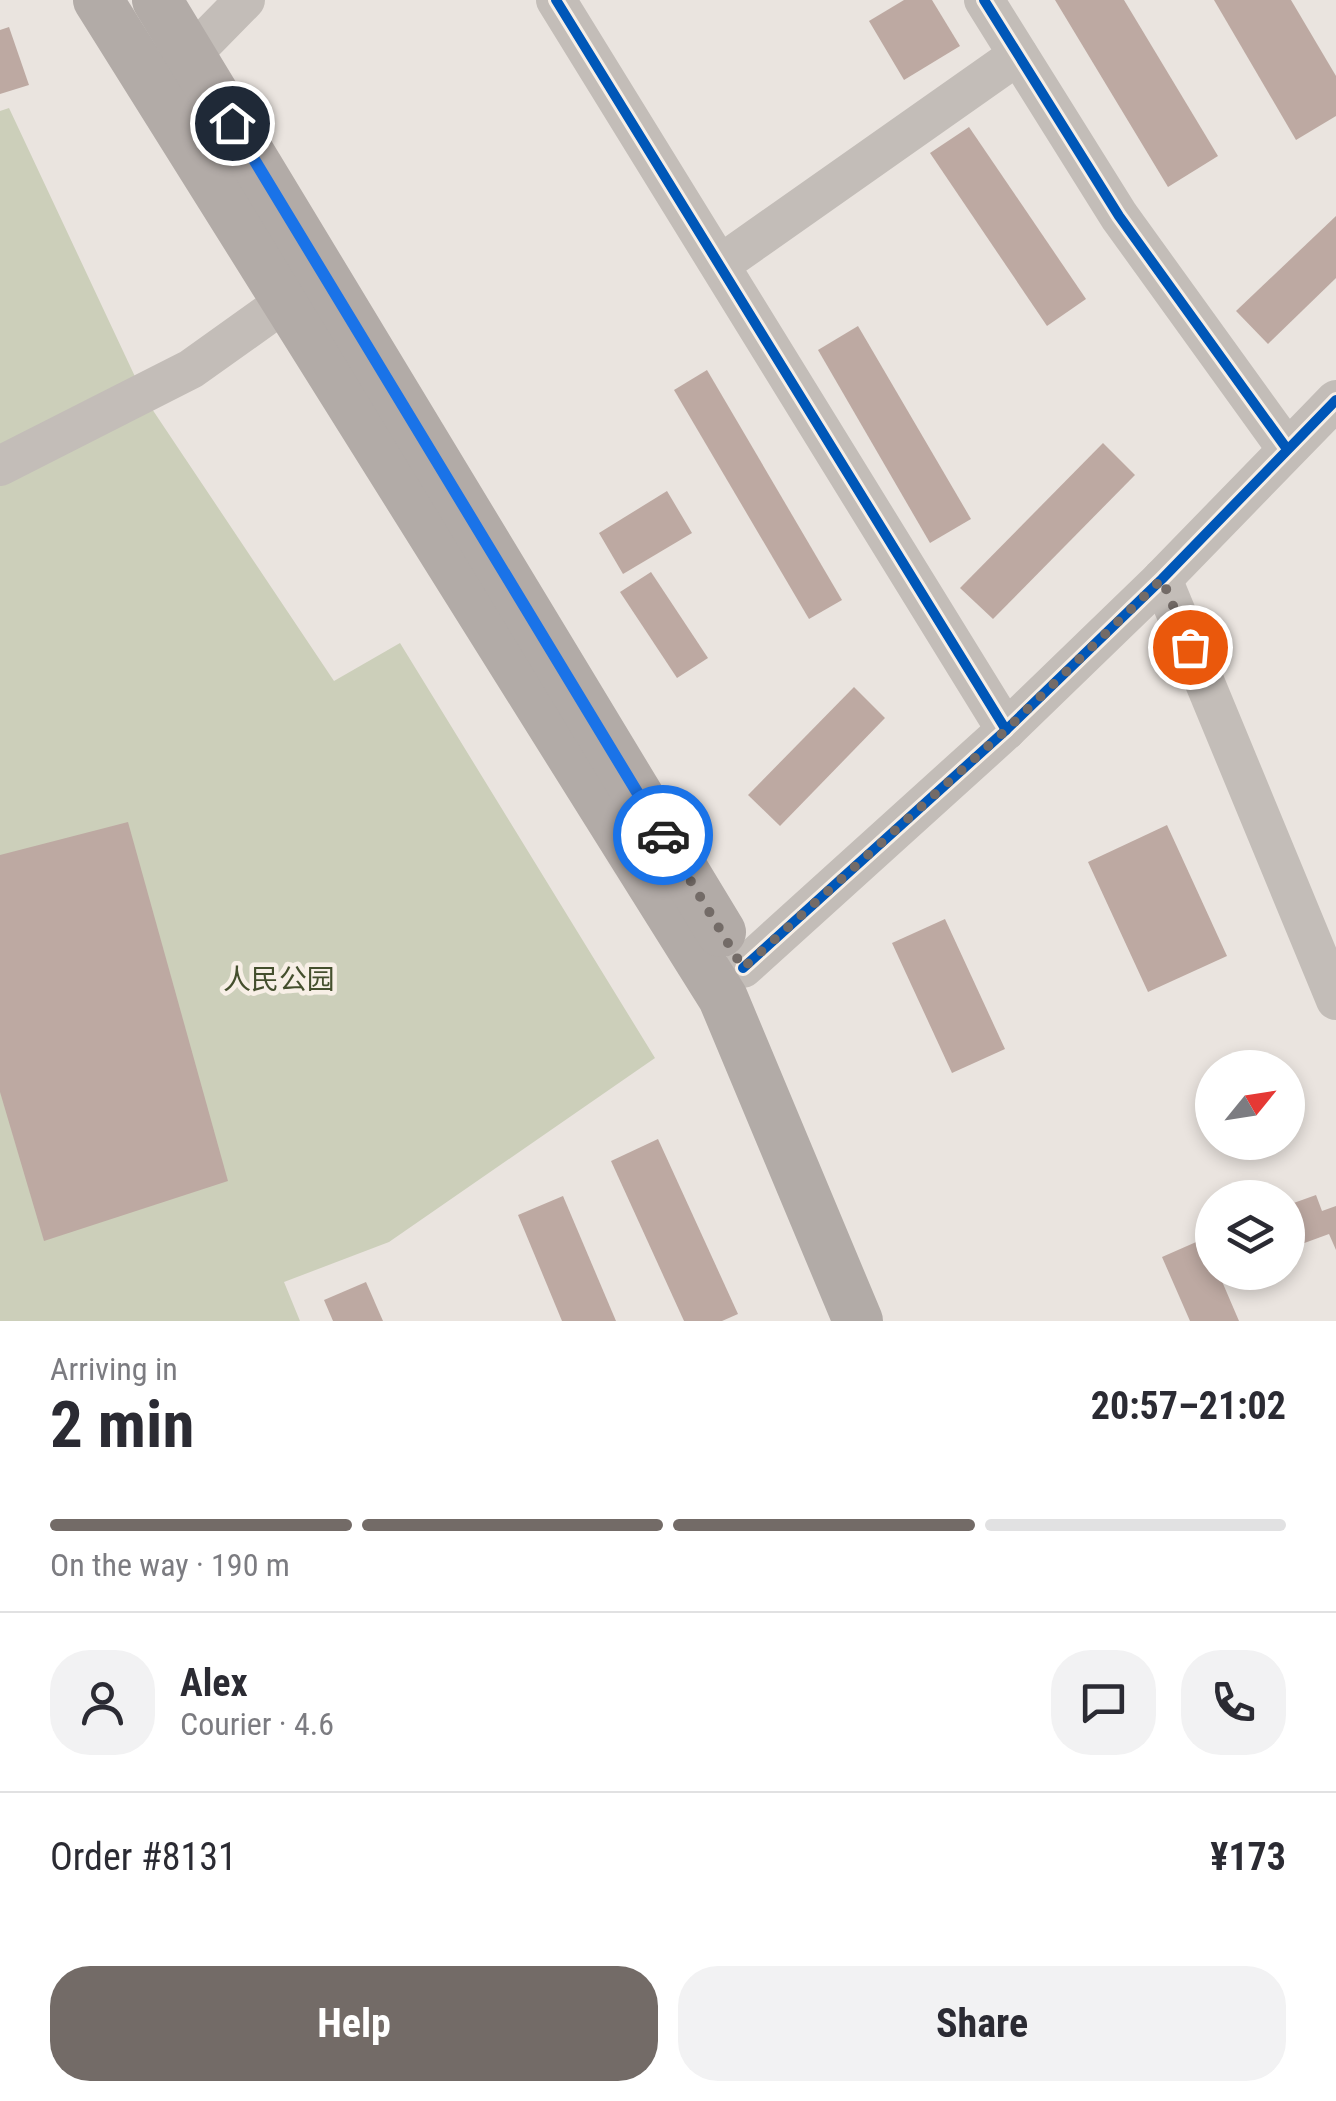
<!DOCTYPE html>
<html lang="en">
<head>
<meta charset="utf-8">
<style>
	body { margin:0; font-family:"Roboto Condensed","Noto Sans SC",sans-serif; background:#f2f2f3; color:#2b2b33; height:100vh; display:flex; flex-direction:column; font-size:38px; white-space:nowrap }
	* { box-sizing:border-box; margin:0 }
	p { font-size:32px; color:#7c7c81 }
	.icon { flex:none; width:55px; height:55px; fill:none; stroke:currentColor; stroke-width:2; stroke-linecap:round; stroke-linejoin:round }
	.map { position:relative; height:1321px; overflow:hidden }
	.details { display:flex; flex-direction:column; background:#fff; flex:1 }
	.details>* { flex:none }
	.needle { width:65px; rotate:60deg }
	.controls { position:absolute; left:1195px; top:1050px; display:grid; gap:20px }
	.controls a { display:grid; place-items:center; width:110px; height:110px; border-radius:50%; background:#fff; box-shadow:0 5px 15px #0003; font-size:50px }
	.pin { position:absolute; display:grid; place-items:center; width:85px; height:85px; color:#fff; margin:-42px; border:5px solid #fff; border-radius:50%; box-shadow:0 2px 10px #0007 }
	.courier { position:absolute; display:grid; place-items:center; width:100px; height:100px; margin:-50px; border:8px solid #1a73e8; border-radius:50%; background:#fff; color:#222; box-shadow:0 2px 12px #0007 }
	.head em { font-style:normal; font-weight:700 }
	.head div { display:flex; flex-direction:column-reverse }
	.head { display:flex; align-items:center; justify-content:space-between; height:170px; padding:0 50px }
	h1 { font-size:65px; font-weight:700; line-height:75px }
	.bar { display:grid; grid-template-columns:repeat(4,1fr); gap:15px 10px; align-content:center; height:120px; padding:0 50px }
	.bar i { height:12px; border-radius:8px; background:#e1e1e2 }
	.bar .active { background:#736b67 }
	.bar p { grid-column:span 4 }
	.line { display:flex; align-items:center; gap:25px; padding:0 50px; border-top:2px solid #e1e1e2 }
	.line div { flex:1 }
	.round { display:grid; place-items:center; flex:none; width:105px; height:105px; border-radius:40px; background:#f2f2f3 }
	.primary-button { display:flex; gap:20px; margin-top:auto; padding:20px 50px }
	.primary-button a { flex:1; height:115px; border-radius:40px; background:#736b67; color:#fff; font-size:40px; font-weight:700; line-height:115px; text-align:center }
	.primary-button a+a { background:#f2f2f3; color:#2b2b33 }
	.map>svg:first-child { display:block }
	.green { fill:#cccfba }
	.building { fill:#bda9a2 }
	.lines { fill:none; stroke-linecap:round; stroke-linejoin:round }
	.minor { stroke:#c3bdb8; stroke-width:40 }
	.major { stroke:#b2aba7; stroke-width:50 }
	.cycleway-casing { stroke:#f7efe6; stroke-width:16 }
	.cycleway { stroke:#0057b8; stroke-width:10 }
	.done { stroke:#736b67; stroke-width:10; stroke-dasharray:0 18 }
	.route { stroke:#1a73e8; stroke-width:12 }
	.labels { text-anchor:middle; stroke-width:9; stroke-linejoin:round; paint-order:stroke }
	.park-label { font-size:28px; fill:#444f2d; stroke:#f7efe6 }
</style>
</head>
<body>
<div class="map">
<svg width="1336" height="1321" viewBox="0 0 1336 1321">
	<rect width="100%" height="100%" fill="#eae4df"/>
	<polygon class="green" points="9,108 146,400 334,681 400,643 655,1058 389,1242 284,1282 300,1321 0,1321 0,111"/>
	<g class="building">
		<polygon points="904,0 932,0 960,46 904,80 869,21"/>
		<polygon points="1055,0 1124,0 1218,156 1168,187"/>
		<polygon points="1214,0 1291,0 1336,76 1336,116 1296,140"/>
		<polygon points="9,27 29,85 0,94 0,30"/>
		<polygon points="969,127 1086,299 1047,326 930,153"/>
		<polygon points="1336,216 1336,278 1268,344 1236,311"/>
		<polygon points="858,326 971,519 930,543 818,350"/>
		<polygon points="707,370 842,600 809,619 674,390"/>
		<polygon points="1103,443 1135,475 993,619 960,588"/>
		<polygon points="667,491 692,533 623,574 599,533"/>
		<polygon points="651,572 708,658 677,678 620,592"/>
		<polygon points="854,687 885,718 780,826 748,795"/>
		<polygon points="128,822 228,1181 44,1241 0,1092 0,855"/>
		<polygon points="1167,825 1227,956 1148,992 1088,862"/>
		<polygon points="945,919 1005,1049 952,1073 892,943"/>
		<polygon points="658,1139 738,1314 722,1321 684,1321 611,1161"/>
		<polygon points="1316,1195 1322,1211 1336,1206 1336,1250 1329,1234 1288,1249 1288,1205"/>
		<polygon points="563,1196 616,1321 562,1321 518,1215"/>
		<polygon points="1203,1239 1212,1260 1212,1272 1218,1272 1239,1321 1190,1321 1162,1257"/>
		<polygon points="366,1282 383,1321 333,1321 324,1300"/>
	</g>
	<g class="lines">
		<g class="minor">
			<polyline points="556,0 1006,730"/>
			<polyline points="984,0 1119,216 1287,449"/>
			<polyline points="191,55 245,0"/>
			<polyline points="721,264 1018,55"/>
			<polyline points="0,466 191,369 285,302"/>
			<polyline points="1162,579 1336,1000"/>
			<polyline points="743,968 1006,730 1162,579 1336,400"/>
		</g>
		<g class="major">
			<polyline points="98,0 723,998 858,1321"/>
			<polyline points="157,0 721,932"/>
		</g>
		<defs>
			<g id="cycleway">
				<polyline points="556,0 1006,730"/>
				<polyline points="984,0 1119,216 1287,449"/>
				<polyline points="743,968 1006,730 1162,579 1336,400"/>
			</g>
		</defs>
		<use href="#cycleway" class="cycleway-casing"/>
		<use href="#cycleway" class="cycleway"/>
	</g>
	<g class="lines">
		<polyline class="done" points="663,835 743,968 1006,730 1162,579 1190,647"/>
		<polyline class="route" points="232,123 663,835"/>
	</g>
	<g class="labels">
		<g class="park-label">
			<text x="279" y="989">人民公园</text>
		</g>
	</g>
</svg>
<div class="controls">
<a><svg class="needle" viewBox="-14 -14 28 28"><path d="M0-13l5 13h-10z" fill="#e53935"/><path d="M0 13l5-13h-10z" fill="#7c7c81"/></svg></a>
<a><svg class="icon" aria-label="layers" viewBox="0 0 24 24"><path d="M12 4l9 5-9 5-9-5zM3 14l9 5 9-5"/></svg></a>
</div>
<div class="pin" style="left:1190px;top:647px;background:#ea580c"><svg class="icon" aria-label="bag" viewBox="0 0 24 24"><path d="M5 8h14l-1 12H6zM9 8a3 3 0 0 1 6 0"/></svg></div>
<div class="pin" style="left:232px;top:123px;background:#1f2937"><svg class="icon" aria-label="home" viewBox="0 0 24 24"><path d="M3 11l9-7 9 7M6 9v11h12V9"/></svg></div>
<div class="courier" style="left:663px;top:835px"><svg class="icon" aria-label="car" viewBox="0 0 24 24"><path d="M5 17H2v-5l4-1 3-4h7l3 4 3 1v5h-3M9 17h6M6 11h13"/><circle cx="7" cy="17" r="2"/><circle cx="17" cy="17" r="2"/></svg></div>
</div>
<section class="details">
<div class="head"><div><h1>2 min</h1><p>Arriving in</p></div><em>20:57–21:02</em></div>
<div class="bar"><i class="active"></i><i class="active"></i><i class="active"></i><i></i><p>On the way · 190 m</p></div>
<div class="line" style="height:180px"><a class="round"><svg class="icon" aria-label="person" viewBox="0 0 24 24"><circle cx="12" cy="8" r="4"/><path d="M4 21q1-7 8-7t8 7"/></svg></a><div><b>Alex</b><p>Courier · 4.6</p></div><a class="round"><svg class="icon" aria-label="chat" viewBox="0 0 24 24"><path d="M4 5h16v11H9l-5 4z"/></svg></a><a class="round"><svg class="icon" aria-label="phone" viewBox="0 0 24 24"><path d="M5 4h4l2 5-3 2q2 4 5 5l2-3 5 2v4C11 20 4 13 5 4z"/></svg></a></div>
<div class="line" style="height:130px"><div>Order #8131</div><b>¥173</b></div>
<div class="primary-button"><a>Help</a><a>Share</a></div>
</section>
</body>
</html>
